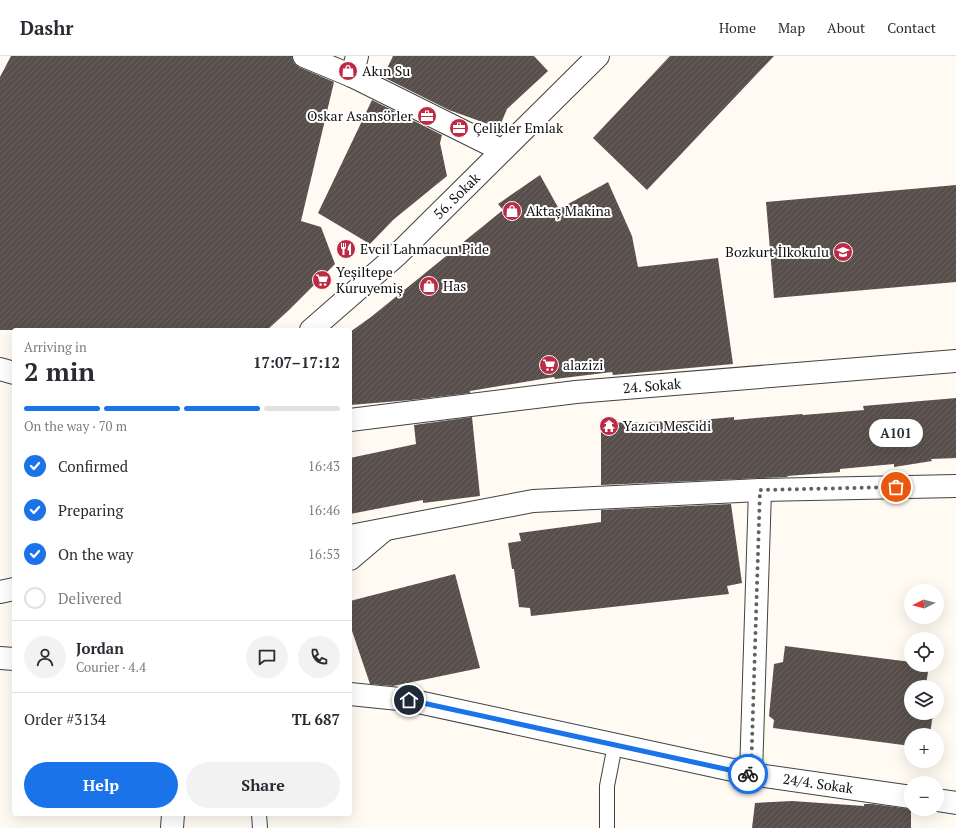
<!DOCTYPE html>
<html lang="en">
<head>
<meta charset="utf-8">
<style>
	body { margin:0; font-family:"PT Serif",serif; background:#f2f2f3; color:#2b2b33; height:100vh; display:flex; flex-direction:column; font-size:15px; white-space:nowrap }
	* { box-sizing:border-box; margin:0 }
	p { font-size:13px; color:#7c7c81 }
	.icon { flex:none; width:22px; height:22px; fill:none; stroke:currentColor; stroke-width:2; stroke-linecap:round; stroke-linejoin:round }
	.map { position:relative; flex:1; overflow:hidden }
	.panel { position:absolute; left:12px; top:272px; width:340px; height:488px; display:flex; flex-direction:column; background:#fff; border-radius:4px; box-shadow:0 4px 16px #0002 }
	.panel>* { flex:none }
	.needle { width:26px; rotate:264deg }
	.fabs { position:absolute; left:904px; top:528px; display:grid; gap:8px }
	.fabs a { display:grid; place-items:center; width:40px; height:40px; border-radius:50%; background:#fff; box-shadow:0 4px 16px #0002; font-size:20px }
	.pin { position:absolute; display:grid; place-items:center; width:34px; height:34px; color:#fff; margin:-17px; border:2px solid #fff; border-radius:50%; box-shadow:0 1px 4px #0007 }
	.courier { position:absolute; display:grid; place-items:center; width:40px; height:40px; margin:-20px; border:3px solid #1a73e8; border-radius:50%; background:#fff; color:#222; box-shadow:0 1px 5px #0007 }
	.bubble { position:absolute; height:28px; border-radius:14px; background:#fff; box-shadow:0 4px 16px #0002; font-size:13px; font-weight:600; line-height:28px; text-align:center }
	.overview em { font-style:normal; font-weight:600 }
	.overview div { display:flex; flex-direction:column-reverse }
	.overview { display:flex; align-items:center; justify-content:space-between; height:68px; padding:0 12px }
	h1 { font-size:26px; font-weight:600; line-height:30px }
	.bar { display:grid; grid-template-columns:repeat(4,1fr); gap:6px 4px; align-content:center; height:48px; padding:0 12px }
	.bar i { height:5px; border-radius:3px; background:#e1e1e2 }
	.bar .on { background:#1a73e8 }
	.bar p { grid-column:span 4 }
	.line { display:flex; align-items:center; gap:10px; padding:0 12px; border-top:1px solid #e1e1e2 }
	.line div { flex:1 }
	.round { display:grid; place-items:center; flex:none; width:42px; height:42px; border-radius:21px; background:#f2f2f3 }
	ol { padding:0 12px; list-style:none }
	li { display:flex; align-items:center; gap:12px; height:44px }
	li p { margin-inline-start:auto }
	li .icon { padding:4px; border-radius:50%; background:#1a73e8; color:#fff; stroke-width:4 }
	li:last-child { color:#7c7c81 }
	li i { width:22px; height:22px; border:2px solid #e1e1e2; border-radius:50% }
	.button { display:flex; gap:8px; margin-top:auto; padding:8px 12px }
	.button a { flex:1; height:46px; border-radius:24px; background:#1a73e8; color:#fff; font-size:16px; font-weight:600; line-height:46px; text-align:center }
	.button a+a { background:#f2f2f3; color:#2b2b33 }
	header { display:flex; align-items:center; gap:24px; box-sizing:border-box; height:56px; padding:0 20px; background:#fff; border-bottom:1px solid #e1e1e2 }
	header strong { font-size:19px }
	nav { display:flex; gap:22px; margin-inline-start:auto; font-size:14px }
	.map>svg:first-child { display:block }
	.building { fill:url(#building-hatch) }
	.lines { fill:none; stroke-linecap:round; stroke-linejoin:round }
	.lane-casing { stroke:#424242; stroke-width:16 }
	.street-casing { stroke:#424242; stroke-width:24 }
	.lane { stroke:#fff; stroke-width:14 }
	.street { stroke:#fff; stroke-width:22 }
	.done { stroke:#63615e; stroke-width:4; stroke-dasharray:0 7.2 }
	.route { stroke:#1a73e8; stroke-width:5 }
	.labels { text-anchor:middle; stroke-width:4; stroke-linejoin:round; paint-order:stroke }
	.poi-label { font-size:14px; fill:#0f0f0f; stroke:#fff; text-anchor:start }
	.street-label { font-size:14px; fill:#0f0f0f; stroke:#fff }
</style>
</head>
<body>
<header>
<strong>Dashr</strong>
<nav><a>Home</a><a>Map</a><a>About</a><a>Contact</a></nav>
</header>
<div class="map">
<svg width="956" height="772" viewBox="0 0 956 772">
	<defs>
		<pattern id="building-hatch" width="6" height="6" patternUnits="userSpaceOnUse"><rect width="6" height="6" fill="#584f4c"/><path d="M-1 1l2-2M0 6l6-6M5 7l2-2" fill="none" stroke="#6b6461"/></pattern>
	</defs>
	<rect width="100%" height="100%" fill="#fffaf2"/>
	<g class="building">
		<polygon points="11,0 292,0 294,7 299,11 334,26 301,165 321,171 335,208 289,254 267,274 0,274 0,21"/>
		<polygon points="393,0 534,0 548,15 507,53 499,72 449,54 383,21"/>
		<polygon points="670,0 774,0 647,134 593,82"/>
		<polygon points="372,44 442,79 440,87 447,120 393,164 370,188 318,157"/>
		<polygon points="540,119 559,153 608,126 632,180 638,211 718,202 733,308 613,319 612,316 555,323 554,321 470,335 470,337 411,344 350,349 350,276 371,261 503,154 498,148"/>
		<polygon points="956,129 956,226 774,242 766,146"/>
		<polygon points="956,342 956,402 931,403 932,405 894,411 894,408 840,413 840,416 787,420 788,421 601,429 601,367 689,365 734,361 734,364 802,358 803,359 864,354 863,350"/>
		<polygon points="472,361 480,440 423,447 423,444 350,458 350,402 416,388 414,369"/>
		<polygon points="731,448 742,527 727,530 729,538 531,560 530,552 519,551 514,513 512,513 508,487 521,485 519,477 601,466 601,454"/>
		<polygon points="455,518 480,612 393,630 370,628 350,569 350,545"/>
		<polygon points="785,590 911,606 911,609 929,609 926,629 936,630 936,631 911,631 911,657 933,657 930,679 911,679 911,690 773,672 774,664 769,660 774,608 783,606"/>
		<polygon points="792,745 864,750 864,748 872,748 911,753 911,772 752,772 755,747"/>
	</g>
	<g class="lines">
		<defs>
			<g id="lane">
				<polyline points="259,758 260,772"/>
				<polyline points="607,772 607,730 615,689"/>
			</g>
			<g id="street">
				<polyline points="304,0 352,20 501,94"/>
				<polyline points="352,20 357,0"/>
				<path id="s1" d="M311,274L397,199L598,0"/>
				<polyline points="0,313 14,317"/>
				<path id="s2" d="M350,364L576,336L956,305"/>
				<polyline points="350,480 533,445 760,434 956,430"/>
				<polyline points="350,503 383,475"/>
				<polyline points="0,536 14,533"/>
				<polyline points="0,602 14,603"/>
				<path id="s3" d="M350,638L409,644L751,718L911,741"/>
				<polyline points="751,718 760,434"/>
				<polyline points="937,744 956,747"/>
				<polyline points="172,772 173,758"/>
			</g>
		</defs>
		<use href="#lane" class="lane-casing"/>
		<use href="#street" class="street-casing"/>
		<use href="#lane" class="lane"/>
		<use href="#street" class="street"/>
	</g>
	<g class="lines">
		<polyline class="done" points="748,718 751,718 760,434 896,431"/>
		<polyline class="route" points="409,644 748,718"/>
	</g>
	<defs>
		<symbol id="shop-disc" viewBox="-11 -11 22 22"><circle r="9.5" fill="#bd2a44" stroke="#fff"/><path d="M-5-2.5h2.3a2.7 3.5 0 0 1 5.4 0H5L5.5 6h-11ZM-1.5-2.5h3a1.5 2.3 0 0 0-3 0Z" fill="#fff"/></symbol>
		<symbol id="office-disc" viewBox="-11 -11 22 22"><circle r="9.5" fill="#bd2a44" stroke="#fff"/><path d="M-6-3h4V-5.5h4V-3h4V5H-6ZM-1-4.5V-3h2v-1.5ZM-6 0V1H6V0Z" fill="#fff"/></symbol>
		<symbol id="restaurant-disc" viewBox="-11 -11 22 22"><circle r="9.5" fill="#bd2a44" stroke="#fff"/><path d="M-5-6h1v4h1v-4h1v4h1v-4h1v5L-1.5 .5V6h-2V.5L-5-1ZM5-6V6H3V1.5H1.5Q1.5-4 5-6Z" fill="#fff"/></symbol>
		<symbol id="school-disc" viewBox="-11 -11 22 22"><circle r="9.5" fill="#bd2a44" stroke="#fff"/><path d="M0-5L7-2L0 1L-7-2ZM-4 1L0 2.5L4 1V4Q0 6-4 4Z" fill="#fff"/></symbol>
		<symbol id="supermarket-disc" viewBox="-11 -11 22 22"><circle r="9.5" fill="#bd2a44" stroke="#fff"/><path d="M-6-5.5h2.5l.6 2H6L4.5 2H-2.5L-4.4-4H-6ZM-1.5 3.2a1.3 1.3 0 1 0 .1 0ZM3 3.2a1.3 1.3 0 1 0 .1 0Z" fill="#fff"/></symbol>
		<symbol id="temple-disc" viewBox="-11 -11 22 22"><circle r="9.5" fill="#bd2a44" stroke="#fff"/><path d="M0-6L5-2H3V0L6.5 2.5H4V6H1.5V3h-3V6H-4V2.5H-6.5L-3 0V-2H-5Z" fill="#fff"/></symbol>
	</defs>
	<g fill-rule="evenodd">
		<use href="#shop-disc" x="337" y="4" width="22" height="22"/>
		<use href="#office-disc" x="416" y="49" width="22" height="22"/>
		<use href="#office-disc" x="448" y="61" width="22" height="22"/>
		<use href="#shop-disc" x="501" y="144" width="22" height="22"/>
		<use href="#restaurant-disc" x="335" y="182" width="22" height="22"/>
		<use href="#school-disc" x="832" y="185" width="22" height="22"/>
		<use href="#supermarket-disc" x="311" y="213" width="22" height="22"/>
		<use href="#shop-disc" x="418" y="219" width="22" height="22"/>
		<use href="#supermarket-disc" x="538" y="298" width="22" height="22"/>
		<use href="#temple-disc" x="598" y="359" width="22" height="22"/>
	</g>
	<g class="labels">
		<g class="poi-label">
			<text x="362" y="20">Akın Su</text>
			<text x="413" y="65" text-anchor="end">Oskar Asansörler</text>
			<text x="473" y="77">Çelikler Emlak</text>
			<text x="526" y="160">Aktaş Makina</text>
			<text x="360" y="198">Evcil Lahmacun Pide</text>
			<text x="829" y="201" text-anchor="end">Bozkurt İlkokulu</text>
			<text x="336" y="221">Yeşiltepe<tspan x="336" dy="16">Kuruyemiş</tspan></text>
			<text x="443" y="235">Has</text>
			<text x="563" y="314">alazizi</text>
			<text x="623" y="375">Yazıcı Mescidi</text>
		</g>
		<g class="street-label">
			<text dy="5" stroke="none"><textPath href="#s1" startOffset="198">56. Sokak</textPath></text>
			<text dy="5" stroke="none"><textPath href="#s2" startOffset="304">24. Sokak</textPath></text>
			<text dy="5" stroke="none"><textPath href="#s3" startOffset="477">24/4. Sokak</textPath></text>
		</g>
	</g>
</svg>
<div class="fabs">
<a><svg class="needle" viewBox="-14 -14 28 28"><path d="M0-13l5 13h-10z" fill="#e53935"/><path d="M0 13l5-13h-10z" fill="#7c7c81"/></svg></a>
<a><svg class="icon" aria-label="locate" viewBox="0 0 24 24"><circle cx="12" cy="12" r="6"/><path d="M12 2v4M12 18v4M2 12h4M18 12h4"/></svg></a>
<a><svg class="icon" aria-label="layers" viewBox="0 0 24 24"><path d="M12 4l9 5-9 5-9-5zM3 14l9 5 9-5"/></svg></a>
<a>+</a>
<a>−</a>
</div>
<div class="pin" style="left:896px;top:431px;background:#ea580c"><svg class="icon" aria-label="bag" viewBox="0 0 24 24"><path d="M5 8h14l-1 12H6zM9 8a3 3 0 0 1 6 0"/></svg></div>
<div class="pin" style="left:409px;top:644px;background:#1f2937"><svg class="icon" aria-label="home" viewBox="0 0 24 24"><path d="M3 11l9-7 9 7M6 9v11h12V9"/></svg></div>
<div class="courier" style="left:748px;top:718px"><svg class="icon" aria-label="bike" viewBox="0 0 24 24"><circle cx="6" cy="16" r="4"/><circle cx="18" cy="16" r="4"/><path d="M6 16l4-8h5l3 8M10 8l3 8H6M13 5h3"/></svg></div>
<div class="bubble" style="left:869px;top:363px;width:54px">A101</div>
<section class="panel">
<div class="overview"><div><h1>2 min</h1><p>Arriving in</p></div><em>17:07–17:12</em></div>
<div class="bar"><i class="on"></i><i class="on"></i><i class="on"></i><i></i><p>On the way · 70 m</p></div>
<ol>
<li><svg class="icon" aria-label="check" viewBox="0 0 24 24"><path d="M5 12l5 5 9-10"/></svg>Confirmed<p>16:43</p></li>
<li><svg class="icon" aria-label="check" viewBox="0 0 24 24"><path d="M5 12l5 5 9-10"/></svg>Preparing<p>16:46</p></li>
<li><svg class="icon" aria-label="check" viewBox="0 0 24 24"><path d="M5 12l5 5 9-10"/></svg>On the way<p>16:53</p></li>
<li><i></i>Delivered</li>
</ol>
<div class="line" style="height:72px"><a class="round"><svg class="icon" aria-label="person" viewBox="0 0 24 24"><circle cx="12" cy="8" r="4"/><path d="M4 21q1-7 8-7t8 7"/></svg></a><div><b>Jordan</b><p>Courier · 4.4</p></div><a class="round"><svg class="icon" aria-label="chat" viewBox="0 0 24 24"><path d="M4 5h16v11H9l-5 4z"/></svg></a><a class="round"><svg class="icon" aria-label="phone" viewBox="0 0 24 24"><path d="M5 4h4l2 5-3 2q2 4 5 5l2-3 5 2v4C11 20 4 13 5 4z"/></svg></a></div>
<div class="line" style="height:52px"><div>Order #3134</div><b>TL 687</b></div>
<div class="button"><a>Help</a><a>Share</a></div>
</section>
</div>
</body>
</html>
